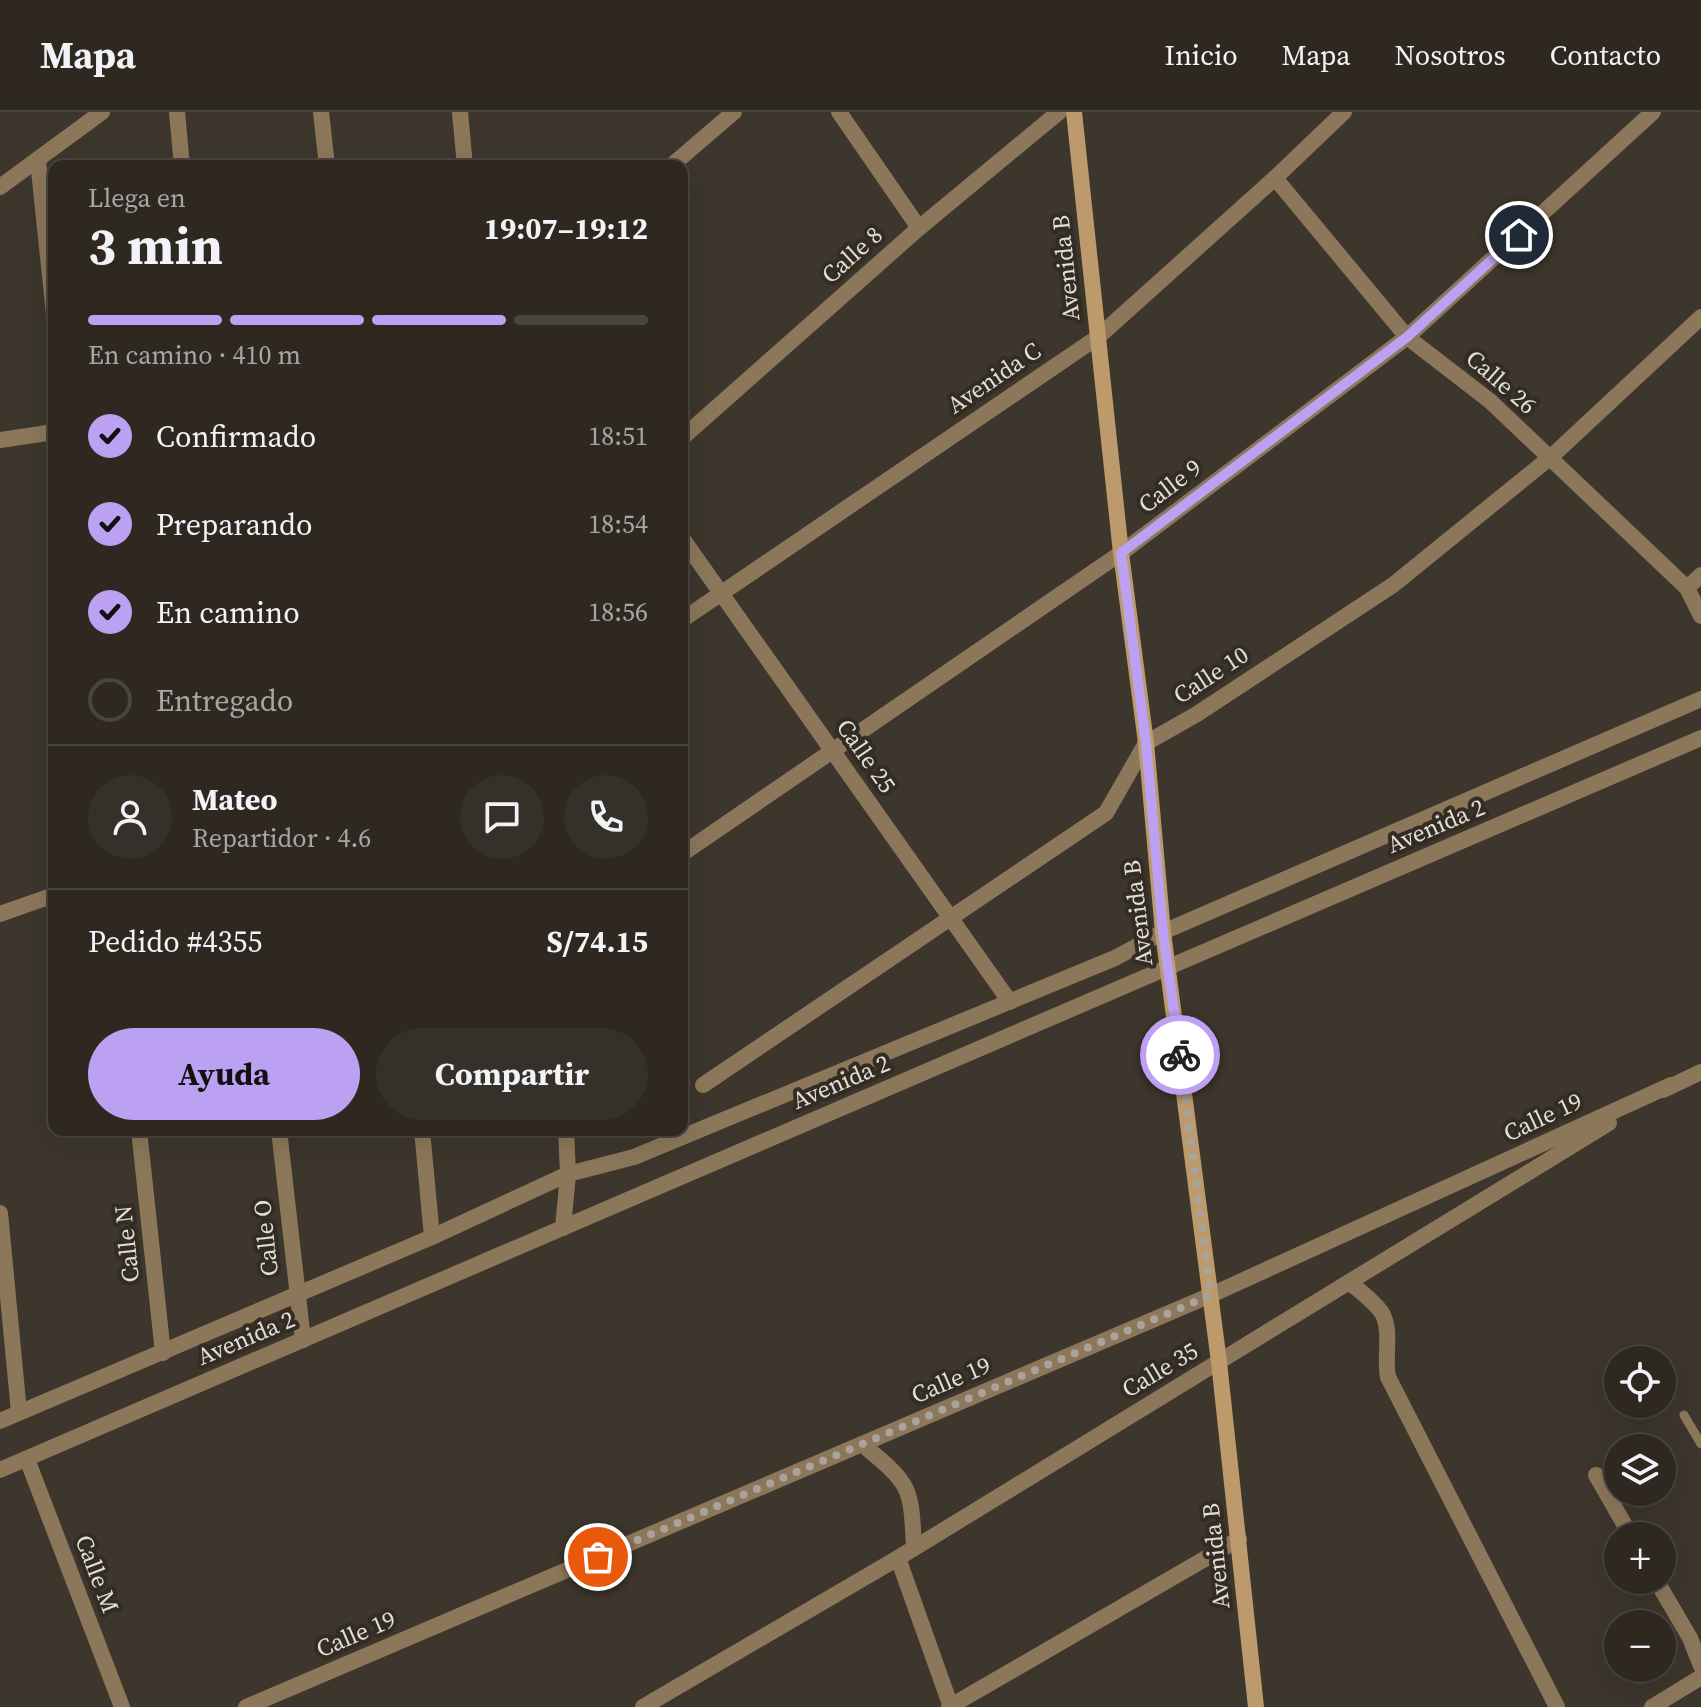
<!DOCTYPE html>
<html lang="es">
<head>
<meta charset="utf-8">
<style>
	body { margin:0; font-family:"Source Serif 4",serif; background:#36302a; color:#f1f3f6; height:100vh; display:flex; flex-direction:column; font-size:30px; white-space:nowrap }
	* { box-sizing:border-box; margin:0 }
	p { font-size:26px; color:#a7a6a5 }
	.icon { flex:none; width:44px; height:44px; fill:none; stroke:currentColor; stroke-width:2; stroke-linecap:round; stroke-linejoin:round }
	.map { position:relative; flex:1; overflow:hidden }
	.drawer { position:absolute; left:48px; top:48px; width:640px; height:976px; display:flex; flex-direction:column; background:#2e2821; border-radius:16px; box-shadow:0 8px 32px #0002,0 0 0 2px #49443f }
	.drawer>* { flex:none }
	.tools { position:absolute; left:1604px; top:1234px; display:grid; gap:16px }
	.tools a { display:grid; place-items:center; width:72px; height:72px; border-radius:50%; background:#2e2821; box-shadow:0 8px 32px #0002,0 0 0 2px #49443f; font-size:40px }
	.pin { position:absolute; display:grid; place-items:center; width:68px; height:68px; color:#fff; margin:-34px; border:4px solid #fff; border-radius:50%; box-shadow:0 2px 8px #0007 }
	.courier { position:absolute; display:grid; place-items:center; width:80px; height:80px; margin:-40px; border:6px solid #bca0f2; border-radius:50%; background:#fff; color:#222; box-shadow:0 2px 10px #0007 }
	.headline em { font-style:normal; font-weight:700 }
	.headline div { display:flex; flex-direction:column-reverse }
	.headline { display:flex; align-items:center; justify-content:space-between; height:136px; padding:0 40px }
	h1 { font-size:52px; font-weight:700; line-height:60px }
	.bar { display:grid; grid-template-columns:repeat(4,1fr); gap:12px 8px; align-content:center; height:96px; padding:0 40px }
	.bar i { height:10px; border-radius:6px; background:#49443f }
	.bar .selected { background:#bca0f2 }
	.bar p { grid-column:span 4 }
	.line { display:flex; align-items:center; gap:20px; padding:0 40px; border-top:2px solid #49443f }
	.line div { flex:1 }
	.round { display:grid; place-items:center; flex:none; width:84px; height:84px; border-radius:42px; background:#36302a }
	ol { padding:0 40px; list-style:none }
	li { display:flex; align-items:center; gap:24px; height:88px }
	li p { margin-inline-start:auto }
	li .icon { padding:8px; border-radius:50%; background:#bca0f2; color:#111; stroke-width:4 }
	li:last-child { color:#a7a6a5 }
	li i { width:44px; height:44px; border:4px solid #49443f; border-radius:50% }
	.action { display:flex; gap:16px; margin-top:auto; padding:16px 40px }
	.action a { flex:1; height:92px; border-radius:48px; background:#bca0f2; color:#111; font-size:32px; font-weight:700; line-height:92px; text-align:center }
	.action a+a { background:#36302a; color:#f1f3f6 }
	header { display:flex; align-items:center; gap:48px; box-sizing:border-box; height:112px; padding:0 40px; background:#2e2821; border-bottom:2px solid #49443f }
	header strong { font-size:38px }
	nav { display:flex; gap:44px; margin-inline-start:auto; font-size:28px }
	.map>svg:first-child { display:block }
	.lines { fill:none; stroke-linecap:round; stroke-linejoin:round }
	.lane { stroke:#8c775a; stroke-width:9 }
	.street { stroke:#8c775a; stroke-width:16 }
	.secondary { stroke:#bd9a6c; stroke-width:16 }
	.done { stroke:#a9a39c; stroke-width:8; stroke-dasharray:0 14.4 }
	.route { stroke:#bca0f2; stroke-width:10 }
	.labels { text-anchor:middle; stroke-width:8; stroke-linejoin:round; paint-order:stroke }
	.street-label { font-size:24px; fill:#e3ded8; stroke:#332c22 }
</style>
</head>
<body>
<header>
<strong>Mapa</strong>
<nav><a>Inicio</a><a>Mapa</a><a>Nosotros</a><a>Contacto</a></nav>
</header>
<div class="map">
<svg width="1701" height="1595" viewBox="0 0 1701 1595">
	<rect width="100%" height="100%" fill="#3d362c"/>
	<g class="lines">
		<polyline class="lane" points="1684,1303 1701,1332"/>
		<g class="street">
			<polyline points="177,0 182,54"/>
			<polyline points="321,0 327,54"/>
			<polyline points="460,0 465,54"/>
			<polyline points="839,0 919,116"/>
			<polyline points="38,49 54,202"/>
			<polyline points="671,54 734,0"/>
			<polyline points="1275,66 1407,225 1490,289 1687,476 1701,504"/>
			<polyline points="0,75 102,0"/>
			<polyline points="682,326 919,116 1059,0"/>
			<polyline points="0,328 54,320"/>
			<polyline points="682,426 1010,890"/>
			<polyline points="1687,476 1701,463"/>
			<polyline points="682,508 1098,225 1275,66 1344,0"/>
			<polyline points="682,742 1121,441 1407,225 1653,0"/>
			<polyline points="0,802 54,783"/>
			<polyline points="703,973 1106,701 1146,631 1197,602 1393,473 1552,344 1701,205"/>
			<polyline points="1663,978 1701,960"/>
			<polyline points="139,1018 163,1241"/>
			<polyline points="279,1018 303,1228"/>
			<polyline points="422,1018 432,1125"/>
			<polyline points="0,1101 19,1300"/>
			<polyline points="563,1116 568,1062 566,1018"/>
			<path d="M1349,1170C1360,1179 1374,1189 1382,1201C1392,1218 1384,1246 1388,1265L1557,1595"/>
			<polyline points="0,1309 432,1125 568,1062 634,1045 1115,846 1163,820 1701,587"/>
			<path d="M862,1332C911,1373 911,1373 914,1436"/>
			<polyline points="27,1347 122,1595"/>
			<polyline points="0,1358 1701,626"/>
			<polyline points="1596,1363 1631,1424"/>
			<polyline points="898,1446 951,1595"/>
			<polyline points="1656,1468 1690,1526 1701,1554"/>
			<polyline points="246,1595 1211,1183 1671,973"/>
			<polyline points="643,1595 898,1446 1609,1011"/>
			<polyline points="949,1595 1239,1427"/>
			<polyline points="1652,1595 1701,1565"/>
		</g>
		<polyline class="secondary" points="1074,0 1121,441 1146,631 1163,820 1219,1250 1256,1595"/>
	</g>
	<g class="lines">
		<polyline class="done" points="598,1445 1211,1183 1180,943"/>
		<polyline class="route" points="1180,943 1163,820 1146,631 1121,441 1407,225 1519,123"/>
	</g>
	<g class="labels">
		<g class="street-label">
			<text transform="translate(852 143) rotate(-42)" y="8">Calle 8</text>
			<text transform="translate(1066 156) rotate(-96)" y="8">Avenida B</text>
			<text transform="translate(994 266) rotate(-34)" y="8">Avenida C</text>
			<text transform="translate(1501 270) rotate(41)" y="8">Calle 26</text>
			<text transform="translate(1170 374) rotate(-37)" y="8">Calle 9</text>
			<text transform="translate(1211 563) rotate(-33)" y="8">Calle 10</text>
			<text transform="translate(866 644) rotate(55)" y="8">Calle 25</text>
			<text transform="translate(1436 714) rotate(-23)" y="8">Avenida 2</text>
			<text transform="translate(1138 801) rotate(-97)" y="8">Avenida B</text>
			<text transform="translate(841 970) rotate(-23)" y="8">Avenida 2</text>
			<text transform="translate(1543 1005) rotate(-25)" y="8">Calle 19</text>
			<text transform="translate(266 1126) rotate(-96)" y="8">Calle O</text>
			<text transform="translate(127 1132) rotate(-96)" y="8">Calle N</text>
			<text transform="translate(246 1226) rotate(-23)" y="8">Avenida 2</text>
			<text transform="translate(1160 1258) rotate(-31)" y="8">Calle 35</text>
			<text transform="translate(951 1268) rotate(-23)" y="8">Calle 19</text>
			<text transform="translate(1216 1444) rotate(-96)" y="8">Avenida B</text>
			<text transform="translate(97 1462) rotate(69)" y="8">Calle M</text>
			<text transform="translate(356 1522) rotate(-23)" y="8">Calle 19</text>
		</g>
	</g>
</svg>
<div class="tools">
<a><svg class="icon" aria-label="locate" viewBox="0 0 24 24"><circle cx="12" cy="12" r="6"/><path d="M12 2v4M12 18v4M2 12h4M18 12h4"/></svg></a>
<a><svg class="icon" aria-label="layers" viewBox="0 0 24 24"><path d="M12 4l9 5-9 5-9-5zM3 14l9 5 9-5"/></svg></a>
<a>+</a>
<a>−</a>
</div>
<div class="pin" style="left:598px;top:1445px;background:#ea580c"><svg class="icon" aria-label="bag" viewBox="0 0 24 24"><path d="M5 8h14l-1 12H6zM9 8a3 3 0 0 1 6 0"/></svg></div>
<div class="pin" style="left:1519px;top:123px;background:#1f2937"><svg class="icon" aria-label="home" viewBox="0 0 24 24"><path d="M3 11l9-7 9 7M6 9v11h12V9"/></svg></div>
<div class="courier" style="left:1180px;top:943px"><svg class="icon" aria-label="bike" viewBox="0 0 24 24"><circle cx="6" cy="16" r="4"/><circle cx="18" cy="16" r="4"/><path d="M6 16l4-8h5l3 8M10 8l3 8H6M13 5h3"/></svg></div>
<section class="drawer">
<div class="headline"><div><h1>3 min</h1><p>Llega en</p></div><em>19:07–19:12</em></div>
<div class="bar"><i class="selected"></i><i class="selected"></i><i class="selected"></i><i></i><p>En camino · 410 m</p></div>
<ol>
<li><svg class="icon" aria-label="check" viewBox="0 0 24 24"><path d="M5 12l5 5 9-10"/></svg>Confirmado<p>18:51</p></li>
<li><svg class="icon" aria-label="check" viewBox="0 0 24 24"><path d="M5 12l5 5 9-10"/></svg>Preparando<p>18:54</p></li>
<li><svg class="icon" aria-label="check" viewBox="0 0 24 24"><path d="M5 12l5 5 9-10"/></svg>En camino<p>18:56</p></li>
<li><i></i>Entregado</li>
</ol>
<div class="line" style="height:144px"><a class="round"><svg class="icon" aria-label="person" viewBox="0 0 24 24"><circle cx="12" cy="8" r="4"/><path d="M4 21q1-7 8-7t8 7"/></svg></a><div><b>Mateo</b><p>Repartidor · 4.6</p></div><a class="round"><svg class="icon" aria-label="chat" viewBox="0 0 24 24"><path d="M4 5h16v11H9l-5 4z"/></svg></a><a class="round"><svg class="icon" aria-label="phone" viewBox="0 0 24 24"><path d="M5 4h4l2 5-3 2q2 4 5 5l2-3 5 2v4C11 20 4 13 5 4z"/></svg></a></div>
<div class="line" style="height:104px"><div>Pedido #4355</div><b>S/74.15</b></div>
<div class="action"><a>Ayuda</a><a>Compartir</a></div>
</section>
</div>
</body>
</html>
